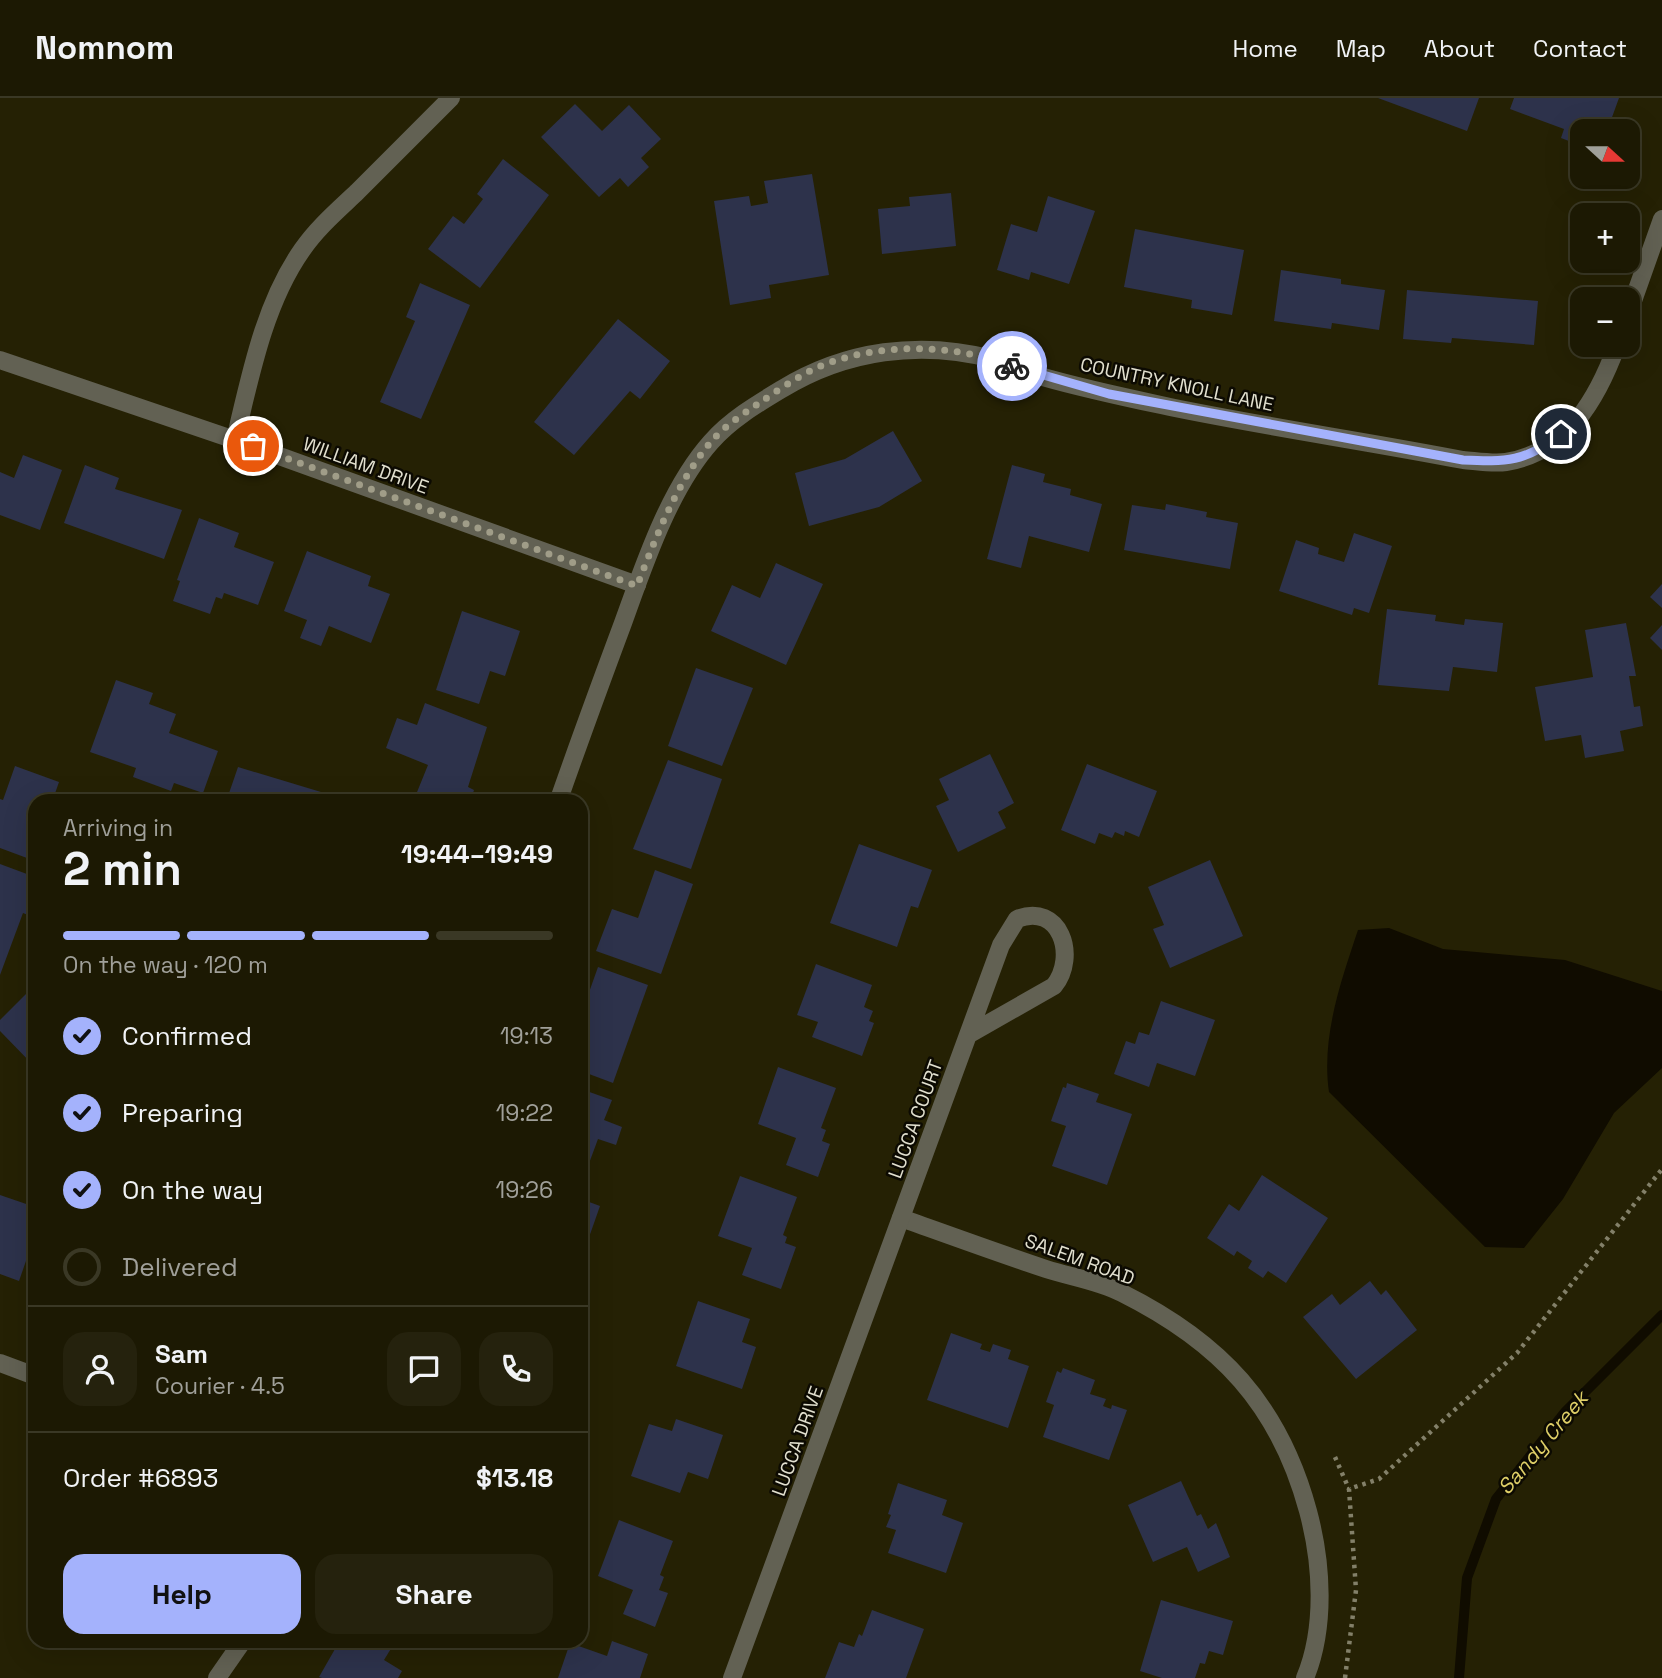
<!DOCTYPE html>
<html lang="en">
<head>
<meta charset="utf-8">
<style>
	body { margin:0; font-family:"Space Grotesk",sans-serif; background:#25220d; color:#f1f3f6; height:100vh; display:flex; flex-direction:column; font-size:26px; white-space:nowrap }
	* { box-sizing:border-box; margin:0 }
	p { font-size:23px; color:#a0a09a }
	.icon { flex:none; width:38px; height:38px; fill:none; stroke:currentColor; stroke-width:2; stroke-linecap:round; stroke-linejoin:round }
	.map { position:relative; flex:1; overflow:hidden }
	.sheet { position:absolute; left:28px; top:696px; width:560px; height:854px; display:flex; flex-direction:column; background:#1c1903; border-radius:21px; box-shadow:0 7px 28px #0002,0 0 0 2px #3a3825 }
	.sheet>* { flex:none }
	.needle { width:46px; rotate:111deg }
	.fabs { position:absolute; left:1570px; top:21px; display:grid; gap:14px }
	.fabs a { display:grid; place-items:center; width:70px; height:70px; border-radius:14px; background:#1c1903; box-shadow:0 7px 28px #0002,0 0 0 2px #3a3825; font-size:35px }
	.pin { position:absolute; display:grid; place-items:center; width:60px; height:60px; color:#fff; margin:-30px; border:4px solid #fff; border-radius:50%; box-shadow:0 2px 7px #0007 }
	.courier { position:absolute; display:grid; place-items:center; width:70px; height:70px; margin:-35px; border:5px solid #a4b2fc; border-radius:50%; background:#fff; color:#222; box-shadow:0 2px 9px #0007 }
	.head em { font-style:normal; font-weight:700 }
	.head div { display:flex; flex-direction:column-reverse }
	.head { display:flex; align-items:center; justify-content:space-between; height:119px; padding:0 35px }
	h1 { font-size:46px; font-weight:700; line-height:52px }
	.bar { display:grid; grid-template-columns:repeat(4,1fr); gap:10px 7px; align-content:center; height:84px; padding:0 35px }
	.bar i { height:9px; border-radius:5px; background:#3a3825 }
	.bar .selected { background:#a4b2fc }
	.bar p { grid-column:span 4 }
	.line { display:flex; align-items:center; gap:18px; padding:0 35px; border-top:2px solid #3a3825 }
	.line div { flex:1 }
	.round { display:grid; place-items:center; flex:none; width:74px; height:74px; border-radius:21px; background:#25220d }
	ol { padding:0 35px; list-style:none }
	li { display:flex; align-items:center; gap:21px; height:77px }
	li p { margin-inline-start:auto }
	li .icon { padding:7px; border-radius:50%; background:#a4b2fc; color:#111; stroke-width:4 }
	li:last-child { color:#a0a09a }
	li i { width:38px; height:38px; border:4px solid #3a3825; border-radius:50% }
	.action { display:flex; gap:14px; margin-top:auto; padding:14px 35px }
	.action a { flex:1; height:80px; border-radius:21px; background:#a4b2fc; color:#111; font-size:28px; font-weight:700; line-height:80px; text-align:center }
	.action a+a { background:#25220d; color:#f1f3f6 }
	header { display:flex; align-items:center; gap:42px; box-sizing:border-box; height:98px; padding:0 35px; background:#1c1903; border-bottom:2px solid #3a3825 }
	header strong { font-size:33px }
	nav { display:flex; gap:38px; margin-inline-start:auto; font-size:24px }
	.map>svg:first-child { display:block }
	.water { fill:#100c00 }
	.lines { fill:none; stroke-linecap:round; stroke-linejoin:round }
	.stream { stroke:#100c00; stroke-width:10 }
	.building { fill:#2d324b }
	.path { stroke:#838069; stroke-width:4.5; stroke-dasharray:3.5 5; stroke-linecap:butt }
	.minor { stroke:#626153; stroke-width:18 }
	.done { stroke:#a09d88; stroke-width:7; stroke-dasharray:0 12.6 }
	.route { stroke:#a4b2fc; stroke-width:9 }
	.labels { text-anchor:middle; stroke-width:5; stroke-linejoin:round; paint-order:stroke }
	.street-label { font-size:19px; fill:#e2e0cf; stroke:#0c0a02 }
	.water-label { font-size:21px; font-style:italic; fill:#dfcf67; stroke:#0c0a02 }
</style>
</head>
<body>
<header>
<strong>Nomnom</strong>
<nav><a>Home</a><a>Map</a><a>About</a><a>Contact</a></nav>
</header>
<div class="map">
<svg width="1662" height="1580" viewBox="0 0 1662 1580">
	<rect width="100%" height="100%" fill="#252104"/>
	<path class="water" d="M1389,830L1443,851L1565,862L1662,893V970L1614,1015L1563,1101L1524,1150L1485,1149L1329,994C1321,939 1341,883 1358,832Z"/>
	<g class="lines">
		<polyline class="stream" points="1459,1580 1467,1480 1496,1401 1565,1314 1662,1217"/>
	</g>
	<g class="building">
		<polygon points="1378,0 1479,0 1467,33"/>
		<polygon points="1514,0 1619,0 1607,33 1582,33 1582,48 1561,40 1564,31 1510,11"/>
		<polygon points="575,6 602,33 629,7 661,41 641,60 649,69 628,89 620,80 599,99 541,39"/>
		<polygon points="503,61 549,97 480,190 428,151 453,118 464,126 483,101 477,96"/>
		<polygon points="812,76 829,177 769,187 771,200 730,207 714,103 749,98 751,108 768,105 764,83"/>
		<polygon points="951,95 956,148 882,156 878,111 910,108 909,99"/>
		<polygon points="1048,98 1095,113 1069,186 1031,174 1029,182 997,172 1011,126 1037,134"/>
		<polygon points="1135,131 1244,152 1232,217 1191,210 1192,202 1124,189"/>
		<polygon points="1281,172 1341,181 1341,186 1385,192 1379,232 1332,225 1331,231 1274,223"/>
		<polygon points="420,185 470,207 421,321 380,304 415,223 406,219"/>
		<polygon points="1407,192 1538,203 1534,247 1452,240 1451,245 1403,241"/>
		<polygon points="618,221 670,263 640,301 630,293 574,357 534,324"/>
		<polygon points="893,333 922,383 879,409 809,428 795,375 845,361"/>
		<polygon points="23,357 62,372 40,432 0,417 0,374 14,380"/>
		<polygon points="85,367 119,380 115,391 182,412 164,461 64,425"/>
		<polygon points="1012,367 1045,376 1043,384 1071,391 1070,397 1102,406 1089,454 1029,438 1021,470 987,461"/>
		<polygon points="1166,406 1207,414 1206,419 1238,425 1230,471 1124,452 1132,407 1165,412"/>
		<polygon points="199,420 239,435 234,449 274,464 258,507 224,495 222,501 216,499 210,516 173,503 180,483 177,482"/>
		<polygon points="1354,435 1392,448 1369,515 1354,510 1352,517 1279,493 1296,442 1319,450 1318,456 1344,464"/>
		<polygon points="307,453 371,478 368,488 390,496 371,545 329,528 321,548 300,540 307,522 284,513"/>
		<polygon points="776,465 823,486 786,567 711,533 732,487 760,500"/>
		<polygon points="1662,486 1662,510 1650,499"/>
		<polygon points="1387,511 1436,517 1435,523 1464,527 1465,521 1503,525 1497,574 1453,569 1449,593 1378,587"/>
		<polygon points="462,513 520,533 505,578 490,573 479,606 436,592"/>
		<polygon points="1626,525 1636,578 1629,578 1634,609 1640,608 1643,628 1620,633 1624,653 1585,660 1581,637 1545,643 1535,589 1593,579 1585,532"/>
		<polygon points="1662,527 1662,552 1650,540"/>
		<polygon points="696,570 753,590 722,668 668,648"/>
		<polygon points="116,582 153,595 149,606 176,616 169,635 218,653 203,695 174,685 171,693 133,679 136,670 90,654"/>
		<polygon points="425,605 487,629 468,689 474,692 470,704 413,704 428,667 386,650 397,620 417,627"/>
		<polygon points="990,656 1014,705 998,714 1006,730 958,754 936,708 949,702 939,681"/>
		<polygon points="668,662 722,681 691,771 633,751"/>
		<polygon points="1087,666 1157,693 1139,739 1125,733 1124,738 1115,734 1112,740 1099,735 1095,746 1061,732"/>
		<polygon points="15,668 59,684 52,704 35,704 35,763 0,750 0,701 3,702"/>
		<polygon points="238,669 321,694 318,704 226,704"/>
		<polygon points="859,746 932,772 918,810 911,808 897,849 830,825"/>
		<polygon points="1210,762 1243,838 1170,870 1153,831 1164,827 1148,789"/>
		<polygon points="0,766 35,779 35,797 28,817 23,815 0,877"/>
		<polygon points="655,772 693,786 661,876 596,853 612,811 638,820"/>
		<polygon points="816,866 872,887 864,909 873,913 869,923 874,925 862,958 812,939 818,924 797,917"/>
		<polygon points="598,869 648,887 613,985 581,973 581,917"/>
		<polygon points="27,895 35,903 35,969 0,933 0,922"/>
		<polygon points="1161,903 1215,922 1195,978 1157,965 1149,989 1114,976 1126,943 1135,946 1139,934 1149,937"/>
		<polygon points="778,969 836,990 821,1030 826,1032 822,1043 830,1046 818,1079 786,1067 796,1040 758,1026"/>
		<polygon points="1067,985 1099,996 1096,1004 1132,1016 1107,1087 1052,1068 1066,1028 1051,1023 1063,989 1066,990"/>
		<polygon points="581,991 612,1002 604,1022 622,1029 616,1047 598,1041 581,1087"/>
		<polygon points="1262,1077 1328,1120 1286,1185 1268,1173 1263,1180 1248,1170 1252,1163 1237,1153 1234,1158 1207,1140 1229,1106 1239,1113"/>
		<polygon points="740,1078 797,1099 783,1137 787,1139 785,1145 796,1149 781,1191 742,1177 752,1150 718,1138"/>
		<polygon points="0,1097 35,1109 35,1137 19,1183 0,1176"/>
		<polygon points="581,1101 600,1108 581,1162"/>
		<polygon points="1370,1183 1381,1197 1386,1192 1417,1232 1356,1281 1303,1219 1332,1196 1340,1207"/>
		<polygon points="698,1203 750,1221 742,1244 756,1249 742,1291 676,1268"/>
		<polygon points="951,1235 982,1246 980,1251 990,1254 993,1246 1011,1252 1008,1261 1029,1268 1008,1330 927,1302"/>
		<polygon points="1063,1270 1095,1282 1090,1296 1106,1301 1103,1308 1111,1311 1112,1307 1127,1312 1109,1362 1043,1339 1054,1307 1046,1304 1057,1273 1061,1275"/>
		<polygon points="676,1321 723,1337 708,1381 688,1374 680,1395 631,1378 649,1326 672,1333"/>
		<polygon points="1181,1383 1197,1418 1201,1416 1208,1431 1216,1425 1230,1459 1198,1474 1187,1449 1153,1464 1128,1407"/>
		<polygon points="898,1385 947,1402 942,1417 963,1425 946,1475 888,1455 896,1432 886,1429 891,1417 888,1416"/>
		<polygon points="619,1422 673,1443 660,1477 664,1479 659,1492 668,1495 655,1529 623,1516 633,1492 598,1478"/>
		<polygon points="1161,1502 1233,1523 1223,1557 1209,1553 1205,1566 1200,1565 1195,1580 1162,1580 1140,1573"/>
		<polygon points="872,1512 924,1531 906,1580 825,1580 839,1544 854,1549 859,1536 862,1538"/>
		<polygon points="612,1543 648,1556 640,1580 558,1580 570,1545 607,1558"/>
		<polygon points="339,1544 395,1544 384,1562 402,1573 398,1580 322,1580 319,1579"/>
	</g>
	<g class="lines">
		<g class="path">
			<polyline points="1335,1359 1349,1391"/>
			<polyline points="1345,1580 1356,1492 1349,1391 1379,1381 1517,1255 1662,1071"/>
		</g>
		<g class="minor">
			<polyline points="1628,217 1662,121"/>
			<polyline points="0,262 235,342 637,487"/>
			<path d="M235,342C250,279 264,206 302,152C317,130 338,112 357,94C388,63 420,31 451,0"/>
			<path d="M558,704C579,644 601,584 623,525C644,467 669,391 711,344C730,322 757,306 782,291C846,252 920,242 993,261C1010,265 1026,274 1043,279C1085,291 1128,300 1170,309C1267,329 1365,343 1463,362C1476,363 1493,366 1506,364C1568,354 1598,299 1617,247"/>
			<path d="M901,1120C949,1137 998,1155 1046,1171C1071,1179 1099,1183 1122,1195C1220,1244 1279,1306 1308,1413C1322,1465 1326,1529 1305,1580"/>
			<polyline points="0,1265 35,1278"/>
			<polyline points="217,1580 242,1544"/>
			<path d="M732,1580L1001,847L1017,821C1060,804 1078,858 1054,888L968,937"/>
		</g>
	</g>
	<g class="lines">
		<path class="done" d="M253,348L637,488C656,439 676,386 710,345C723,329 742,317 759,305C776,294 795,280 814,271C873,244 952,245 1012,268"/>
		<path class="route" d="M1012,268L1109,296L1463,362C1506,364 1526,364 1561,336"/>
	</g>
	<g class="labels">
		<g class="street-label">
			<text transform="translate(1177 286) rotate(12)" y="7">COUNTRY KNOLL LANE</text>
			<text transform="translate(366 367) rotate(20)" y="7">WILLIAM DRIVE</text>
			<text transform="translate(915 1021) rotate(-70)" y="7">LUCCA COURT</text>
			<text transform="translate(1080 1161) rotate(20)" y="7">SALEM ROAD</text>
			<text transform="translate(797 1343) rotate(-70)" y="7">LUCCA DRIVE</text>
		</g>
		<g class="water-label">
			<text transform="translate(1543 1345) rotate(-50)" y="7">Sandy Creek</text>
		</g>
	</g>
</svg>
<div class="fabs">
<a><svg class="needle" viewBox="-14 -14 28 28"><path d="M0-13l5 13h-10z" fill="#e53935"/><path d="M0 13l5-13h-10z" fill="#a0a09a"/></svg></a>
<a>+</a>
<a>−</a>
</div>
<div class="pin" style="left:253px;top:348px;background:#ea580c"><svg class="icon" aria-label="bag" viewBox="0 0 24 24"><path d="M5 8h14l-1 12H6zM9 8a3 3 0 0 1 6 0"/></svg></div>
<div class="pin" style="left:1561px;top:336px;background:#1f2937"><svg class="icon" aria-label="home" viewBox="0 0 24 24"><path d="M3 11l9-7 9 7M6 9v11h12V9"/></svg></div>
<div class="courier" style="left:1012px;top:268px"><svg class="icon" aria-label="bike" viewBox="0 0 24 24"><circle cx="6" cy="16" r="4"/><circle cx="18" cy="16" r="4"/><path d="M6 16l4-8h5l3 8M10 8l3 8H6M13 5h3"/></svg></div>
<section class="sheet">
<div class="head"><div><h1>2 min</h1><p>Arriving in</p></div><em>19:44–19:49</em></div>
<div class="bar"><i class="selected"></i><i class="selected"></i><i class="selected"></i><i></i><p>On the way · 120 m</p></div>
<ol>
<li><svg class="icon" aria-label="check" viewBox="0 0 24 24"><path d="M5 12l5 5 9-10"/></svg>Confirmed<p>19:13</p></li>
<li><svg class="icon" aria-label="check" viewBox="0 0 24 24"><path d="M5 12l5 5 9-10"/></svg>Preparing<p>19:22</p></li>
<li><svg class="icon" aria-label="check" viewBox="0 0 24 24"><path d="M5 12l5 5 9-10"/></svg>On the way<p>19:26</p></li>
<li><i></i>Delivered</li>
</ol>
<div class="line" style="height:126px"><a class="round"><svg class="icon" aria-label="person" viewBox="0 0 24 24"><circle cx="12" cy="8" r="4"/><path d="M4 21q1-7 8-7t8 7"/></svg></a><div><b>Sam</b><p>Courier · 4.5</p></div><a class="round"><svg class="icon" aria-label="chat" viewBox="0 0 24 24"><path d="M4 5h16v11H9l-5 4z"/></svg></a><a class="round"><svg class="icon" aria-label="phone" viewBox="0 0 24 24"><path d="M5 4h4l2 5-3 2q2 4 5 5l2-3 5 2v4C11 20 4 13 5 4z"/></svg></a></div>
<div class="line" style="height:91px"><div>Order #6893</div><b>$13.18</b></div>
<div class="action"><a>Help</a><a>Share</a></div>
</section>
</div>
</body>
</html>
